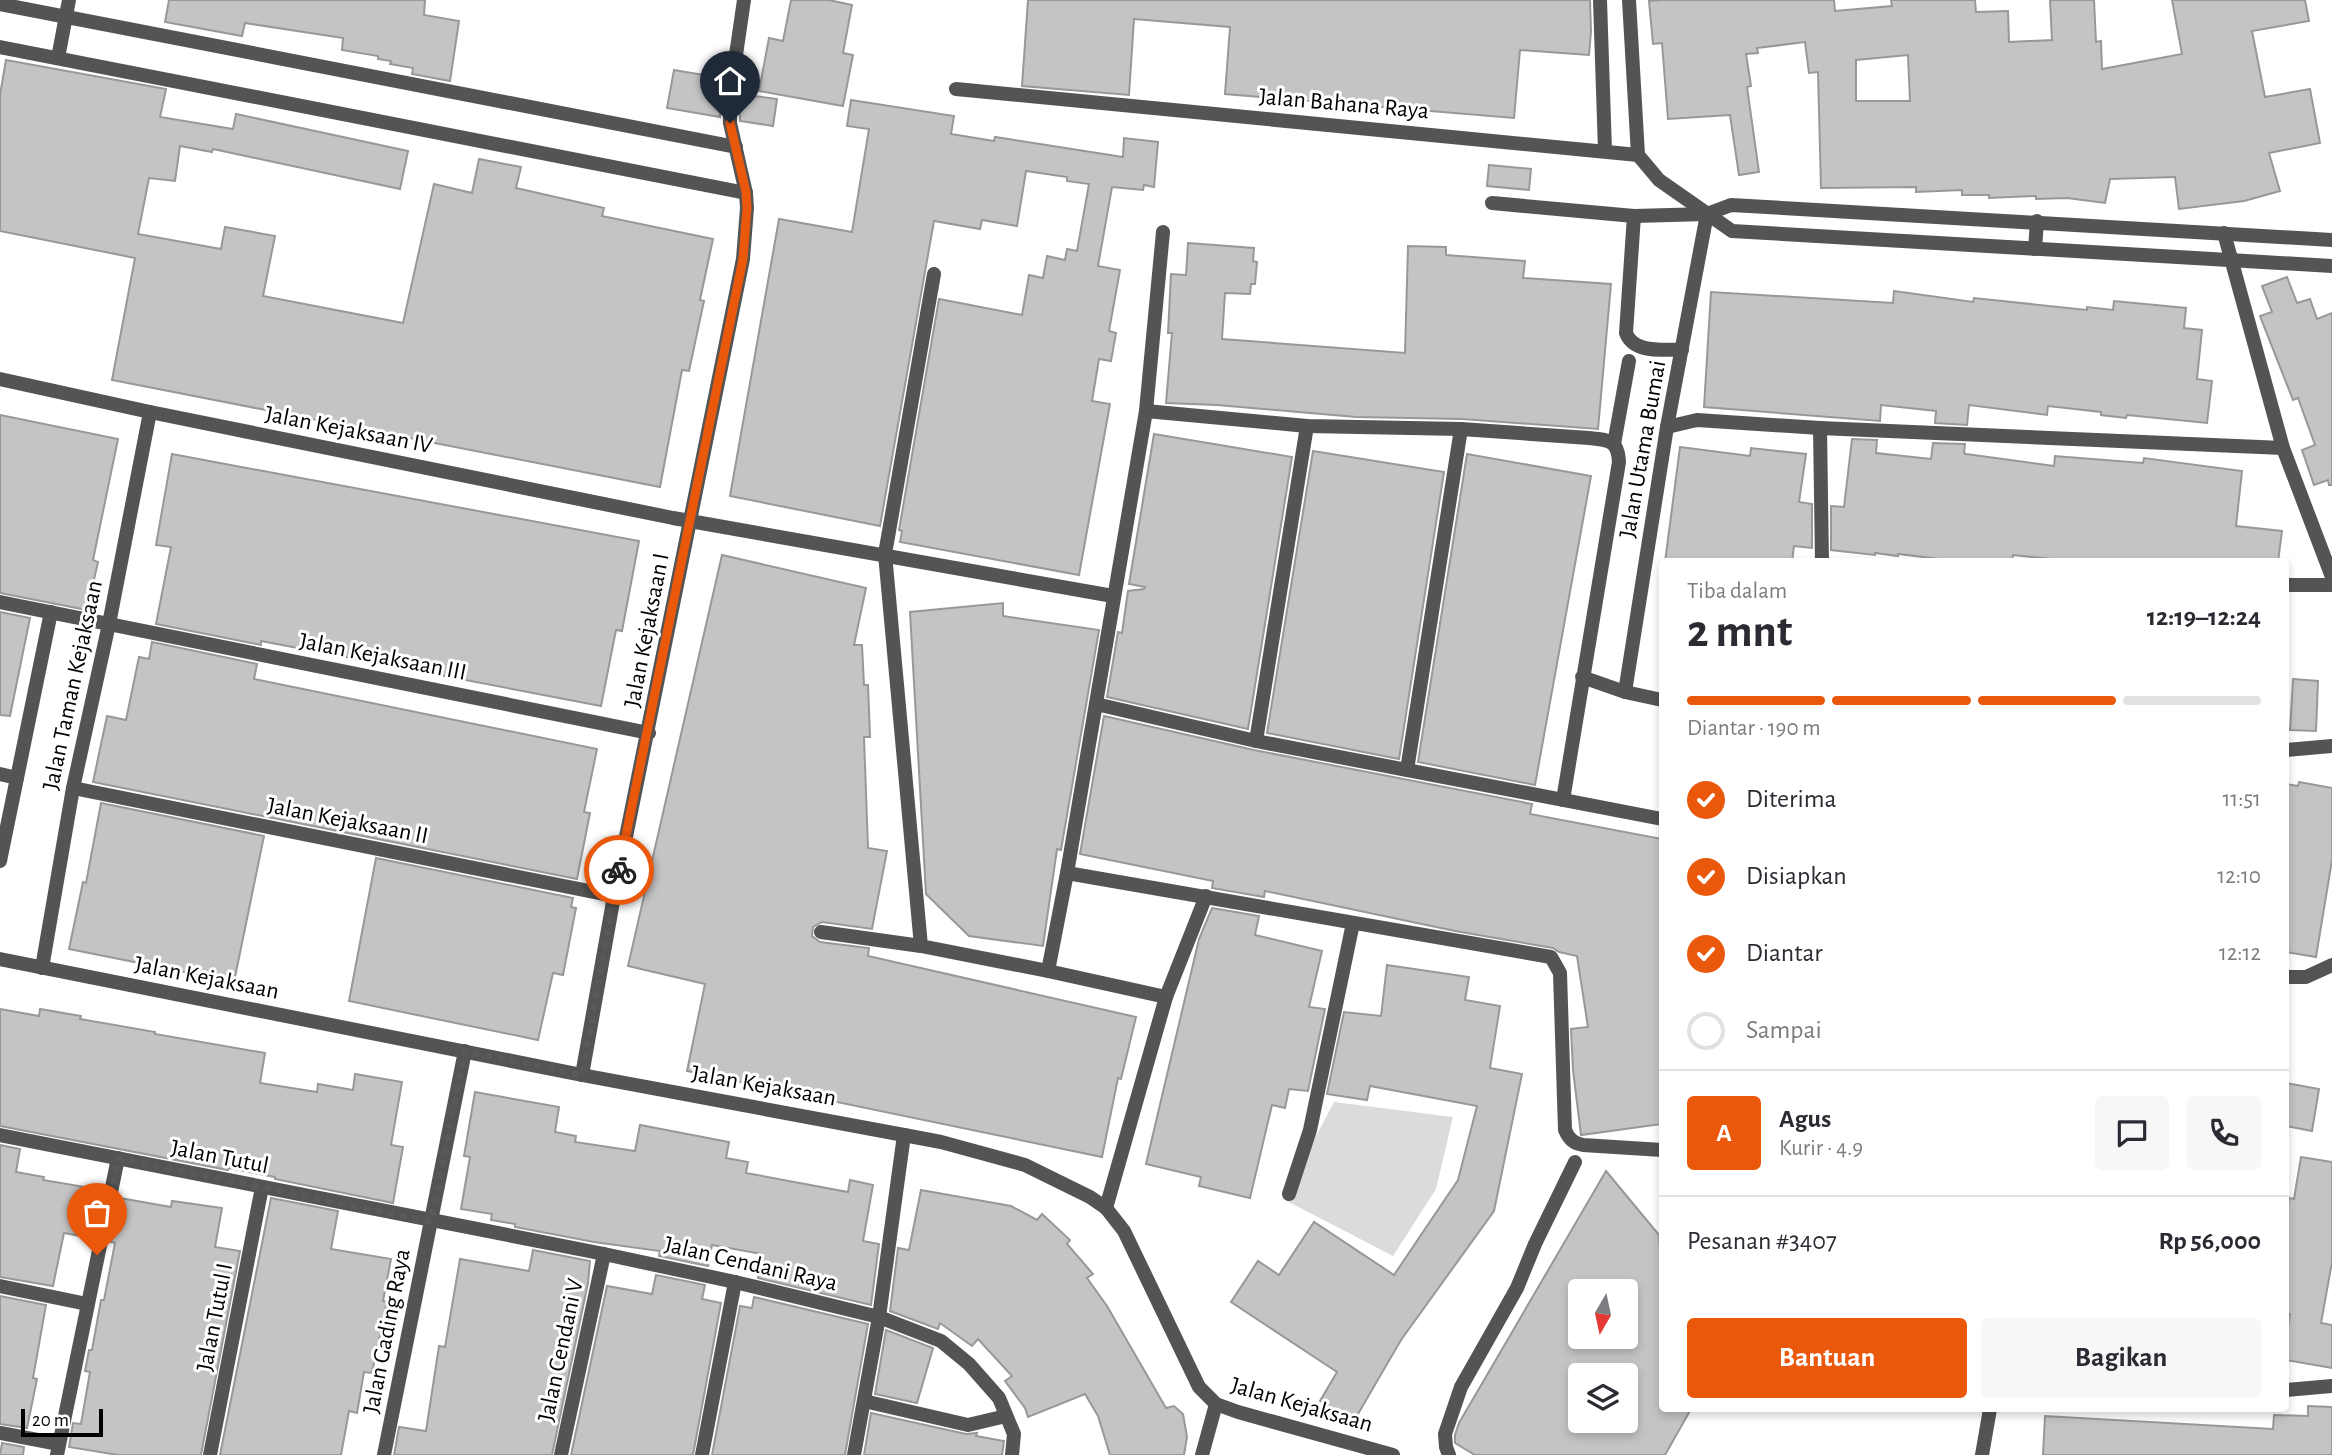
<!DOCTYPE html>
<html lang="id">
<head>
<meta charset="utf-8">
<style>
	body { margin:0; font-family:"Alegreya Sans",sans-serif; background:#f7f7f7; color:#2b2b33; height:100vh; display:flex; flex-direction:column; font-size:26px; white-space:nowrap }
	* { box-sizing:border-box; margin:0 }
	p { font-size:23px; color:#7c7c81 }
	.icon { flex:none; width:38px; height:38px; fill:none; stroke:currentColor; stroke-width:2; stroke-linecap:round; stroke-linejoin:round }
	.map { position:relative; flex:1; overflow:hidden }
	.side { position:absolute; left:1659px; top:558px; width:630px; height:854px; display:flex; flex-direction:column; background:#fff; border-radius:7px; box-shadow:0 4px 10px #0003 }
	.side>* { flex:none }
	.needle { width:46px; rotate:189deg }
	.buttons { position:absolute; left:1568px; top:1279px; display:grid; gap:14px }
	.buttons a { display:grid; place-items:center; width:70px; height:70px; border-radius:7px; background:#fff; box-shadow:0 4px 10px #0003; font-size:35px }
	.scale { position:absolute; left:21px; bottom:18px; width:82px; box-sizing:border-box; padding-left:7px; border:4px solid #000; border-top:0; font-size:19px; line-height:24px; white-space:nowrap; color:#000; -webkit-text-stroke:5px #fff; paint-order:stroke }
	.pin { position:absolute; display:grid; place-items:center; width:60px; height:60px; color:#fff; margin:-72px -30px; border-radius:50% 50% 50% 0; rotate:-45deg; box-shadow:0 0 7px #0007 }
	.pin .icon { rotate:45deg }
	.courier { position:absolute; display:grid; place-items:center; width:70px; height:70px; margin:-35px; border:5px solid #ea580c; border-radius:50%; background:#fff; color:#222; box-shadow:0 2px 9px #0007 }
	.head em { font-style:normal; font-weight:600 }
	.head div { display:flex; flex-direction:column-reverse }
	.head { display:flex; align-items:center; justify-content:space-between; height:119px; padding:0 28px }
	h1 { font-size:46px; font-weight:600; line-height:52px }
	.bar { display:grid; grid-template-columns:repeat(4,1fr); gap:10px 7px; align-content:center; height:84px; padding:0 28px }
	.bar i { height:9px; border-radius:5px; background:#e1e1e2 }
	.bar .selected { background:#ea580c }
	.bar p { grid-column:span 4 }
	.line { display:flex; align-items:center; gap:18px; padding:0 28px; border-top:2px solid #e1e1e2 }
	.line div { flex:1 }
	.round { display:grid; place-items:center; flex:none; width:74px; height:74px; border-radius:7px; background:#f7f7f7 }
	ol { padding:0 28px; list-style:none }
	li { display:flex; align-items:center; gap:21px; height:77px }
	li p { margin-inline-start:auto }
	li .icon { padding:7px; border-radius:50%; background:#ea580c; color:#fff; stroke-width:4 }
	li:last-child { color:#7c7c81 }
	li i { width:38px; height:38px; border:4px solid #e1e1e2; border-radius:50% }
	.primary-button { display:flex; gap:14px; margin-top:auto; padding:14px 28px }
	.primary-button a { flex:1; height:80px; border-radius:7px; background:#ea580c; color:#fff; font-size:28px; font-weight:600; line-height:80px; text-align:center }
	.primary-button a+a { background:#f7f7f7; color:#2b2b33 }
	.map>svg:first-child { display:block }
	.pitch { fill:#dbdbdb }
	.building { fill:#c4c4c4; stroke:#989898; stroke-width:2; fill-rule:evenodd }
	.lines { fill:none; stroke-linecap:round; stroke-linejoin:round }
	.service { stroke:#545454; stroke-width:14 }
	.minor { stroke:#545454; stroke-width:14 }
	.tertiary { stroke:#545454; stroke-width:14 }
	.done { stroke:#595959; stroke-width:7; stroke-dasharray:0 12.6 }
	.route { stroke:#ea580c; stroke-width:9 }
	.labels { text-anchor:middle; stroke-width:6; stroke-linejoin:round; paint-order:stroke }
	.street-label { font-size:24px; fill:#000; stroke:#fff }
</style>
</head>
<body>
<div class="map">
<svg width="2332" height="1455" viewBox="0 0 2332 1455">
	<rect width="100%" height="100%" fill="#fff"/>
	<polygon class="pitch" points="1334,1102 1453,1117 1436,1189 1393,1256 1283,1199"/>
	<g class="building">
		<polygon points="169,0 425,0 424,15 459,21 450,81 412,74 413,68 390,64 391,61 378,59 378,56 342,50 343,38 245,23 242,36 165,22"/>
		<polygon points="791,0 829,0 852,5 843,53 853,55 843,106 759,91 769,38 783,41"/>
		<polygon points="1028,0 1590,0 1591,31 1589,55 1520,50 1514,118 1225,94 1230,27 1134,19 1129,95 1022,86"/>
		<path d="M1661,0H1834L1835,11L1892,6L1891,0H1975L1976,12L2008,11L2009,42L2052,40L2050,0H2094L2096,42L2101,41L2102,69L2182,54L2172,0H2305L2309,21L2252,31L2265,97L2310,89L2320,143L2269,153L2280,191L2244,201L2179,209L2175,177L2110,179L2105,203L2067,198L2036,199V196L1989,198V195H1962V190L1916,192V187L1821,188L1818,72L1809,73L1805,42L1757,48L1758,53L1746,54L1751,86L1747,87L1759,172L1739,175L1730,115L1668,119L1662,43L1653,44L1649,1ZM1908,55L1910,101H1856V60Z"/>
		<polygon points="6,60 166,89 160,117 233,129 236,114 408,151 400,189 213,149 212,152 180,146 175,181 149,178 138,234 221,249 225,227 275,236 263,296 403,323 434,184 472,193 479,159 521,167 516,188 604,208 602,216 713,239 700,300 704,301 689,371 682,370 660,487 112,380 135,258 0,231 0,95"/>
		<polygon points="674,70 710,76 708,88 721,91 720,117 667,108"/>
		<polygon points="740,94 777,99 773,126 740,121"/>
		<polygon points="851,100 954,116 951,134 994,141 995,137 1123,157 1124,138 1158,142 1154,187 1144,185 1143,190 1112,187 1098,266 1120,270 1109,331 1116,333 1111,361 1099,359 1092,401 1110,404 1079,575 900,542 902,531 899,530 939,299 1022,315 1029,275 1043,278 1047,256 1065,260 1067,249 1077,251 1089,184 1067,181 1067,177 1026,171 1017,226 982,220 980,229 934,221 880,526 730,496 779,219 852,232 869,129 847,126"/>
		<polygon points="1489,165 1531,169 1529,190 1487,186"/>
		<polygon points="1188,243 1254,248 1253,261 1257,262 1255,284 1251,284 1250,294 1225,293 1222,339 1405,353 1408,246 1446,247 1446,255 1525,261 1523,278 1611,284 1598,429 1462,419 1356,417 1217,405 1166,403 1172,333 1168,333 1171,274 1186,275"/>
		<polygon points="2287,277 2297,303 2310,299 2317,319 2332,313 2332,485 2329,485 2328,480 2314,485 2302,450 2315,445 2298,398 2293,400 2260,316 2272,312 2262,286"/>
		<polygon points="1894,291 1973,302 1974,298 2087,310 2087,307 2113,310 2114,301 2186,308 2184,328 2202,330 2197,379 2212,381 2207,423 2127,415 2126,418 2101,415 2101,412 2048,406 2047,415 1969,405 1967,425 1935,423 1936,411 1881,405 1880,421 1704,407 1711,292 1893,303"/>
		<polygon points="0,415 118,439 93,560 98,562 87,610 0,593"/>
		<polygon points="1154,434 1292,457 1248,729 1107,697 1118,632 1122,633 1128,591 1144,589 1145,587 1129,584"/>
		<polygon points="1852,439 1877,440 1876,453 1931,459 1933,443 1965,444 1964,453 1966,454 2054,466 2055,456 2143,463 2144,458 2242,471 2236,526 2282,531 2278,562 2061,562 2061,560 2013,555 2012,562 1964,562 1898,554 1898,556 1875,553 1875,555 1831,550 1831,506 1844,507"/>
		<polygon points="1680,447 1750,456 1751,448 1806,454 1799,502 1812,504 1812,548 1794,546 1792,562 1665,562"/>
		<polygon points="1313,451 1444,472 1399,759 1267,733"/>
		<polygon points="172,454 639,541 622,631 616,630 601,706 261,641 261,645 156,624 171,547 156,545"/>
		<polygon points="1467,454 1591,476 1535,785 1418,762"/>
		<polygon points="722,555 866,588 854,645 862,645 864,685 868,685 870,737 864,737 868,848 887,851 872,929 822,922 813,927 812,936 820,942 869,948 868,956 1136,1017 1121,1079 1118,1078 1102,1157 687,1071 705,984 628,966"/>
		<polygon points="1003,603 1003,616 1099,630 1061,850 1057,849 1043,946 969,936 926,894 910,612"/>
		<polygon points="0,612 30,618 10,716 0,715"/>
		<polygon points="152,642 257,664 254,679 597,749 584,812 590,813 577,879 93,782 107,716 126,720 139,657 149,659"/>
		<polygon points="2293,679 2318,681 2316,731 2290,730"/>
		<polygon points="1104,716 1254,750 1532,804 1530,814 1662,839 1662,1124 1581,1135 1573,1070 1571,1029 1588,1027 1577,956 1559,952 1553,948 1455,931 1265,891 1264,897 1212,888 1213,881 1080,854"/>
		<polygon points="2299,782 2332,788 2332,860 2316,957 2286,952 2286,784 2298,786"/>
		<polygon points="101,803 264,836 234,982 69,949 83,882 86,883"/>
		<polygon points="376,858 573,898 571,907 576,908 563,975 553,973 538,1040 349,1001"/>
		<polygon points="1212,908 1259,916 1255,935 1322,951 1309,1007 1325,1009 1308,1091 1289,1089 1285,1108 1272,1105 1250,1198 1199,1186 1201,1177 1146,1164 1199,939"/>
		<polygon points="1387,965 1469,977 1465,1000 1500,1006 1490,1068 1522,1074 1494,1211 1401,1340 1354,1421 1320,1401 1337,1372 1231,1302 1258,1261 1279,1275 1314,1222 1394,1275 1458,1180 1477,1106 1370,1086 1367,1100 1327,1094 1344,1012 1381,1016"/>
		<polygon points="0,1009 39,1016 40,1009 81,1016 80,1019 155,1032 155,1034 265,1053 260,1083 317,1092 318,1084 353,1090 355,1074 402,1082 391,1145 403,1147 393,1203 275,1179 275,1177 229,1168 228,1170 0,1126"/>
		<polygon points="2286,1083 2319,1089 2312,1131 2286,1126"/>
		<polygon points="475,1092 559,1107 555,1132 576,1136 575,1142 635,1151 640,1125 729,1142 726,1158 748,1162 746,1173 848,1192 850,1180 873,1185 863,1241 879,1244 871,1305 758,1278 762,1254 712,1245 708,1266 659,1256 660,1251 594,1242 515,1227 515,1224 491,1220 492,1214 461,1209 470,1157 464,1156"/>
		<polygon points="0,1145 20,1149 16,1172 44,1177 43,1180 85,1187 84,1191 101,1194 92,1238 64,1233 53,1286 0,1277"/>
		<polygon points="2301,1157 2332,1162 2332,1262 2321,1323 2332,1325 2332,1368 2286,1360 2286,1339 2290,1314 2286,1313 2286,1218 2289,1198 2294,1199"/>
		<path d="M1606,1171L1659,1235L1662,1273V1409H1691L1665,1455H1475L1455,1443V1435L1459,1423ZM1580,1292H1626V1337H1580ZM1580,1376H1626V1421H1580Z"/>
		<polygon points="921,1190 1011,1206 1037,1220 1042,1214 1070,1240 1067,1244 1093,1274 1087,1278 1107,1306 1166,1408 1174,1406 1183,1414 1187,1437 1184,1455 1110,1455 1098,1416 1085,1394 1028,1417 1025,1408 1005,1381 1012,1376 978,1339 972,1346 940,1323 938,1329 890,1311 898,1248 909,1250"/>
		<polygon points="120,1198 171,1207 172,1201 222,1208 215,1247 240,1251 201,1455 118,1455 69,1447 73,1423 81,1424 90,1372 85,1371 89,1350 92,1350 101,1300 104,1300 115,1243 111,1242"/>
		<polygon points="271,1198 338,1211 331,1249 391,1259 383,1301 387,1302 372,1373 364,1372 357,1413 349,1411 341,1455 220,1455"/>
		<polygon points="533,1250 590,1261 588,1283 552,1455 394,1455 399,1427 426,1431 439,1346 445,1347 460,1259 529,1271"/>
		<polygon points="656,1275 705,1285 702,1299 721,1303 693,1455 571,1455 607,1286 652,1294"/>
		<polygon points="0,1296 46,1305 33,1378 37,1379 27,1428 0,1424"/>
		<polygon points="754,1297 868,1324 845,1455 712,1455 740,1306 752,1308"/>
		<polygon points="886,1330 933,1348 917,1403 875,1394"/>
		<polygon points="2308,1406 2332,1407 2332,1455 2043,1455 2045,1416 2273,1429 2274,1415 2308,1416"/>
		<polygon points="871,1413 966,1434 977,1433 976,1436 1004,1441 1002,1455 864,1455"/>
		<polygon points="2,1443 24,1447 23,1455 0,1455"/>
	</g>
	<g class="lines">
		<g class="service">
			<polyline points="1492,203 1634,216 1707,214"/>
			<path d="M1634,216L1626,333C1634,354 1663,349 1682,350"/>
			<polyline points="1449,1455 1446,1447 1445,1434 1461,1387 1517,1288 1535,1244 1575,1162"/>
		</g>
		<g class="minor">
			<polyline points="1600,0 1605,151"/>
			<polyline points="1629,0 1638,155"/>
			<polyline points="0,4 736,147"/>
			<polyline points="0,47 746,193"/>
			<polyline points="58,58 69,0"/>
			<polyline points="956,89 1638,155 1659,180 1732,231 2332,266"/>
			<polyline points="1707,214 1731,205 2332,240"/>
			<polyline points="2224,233 2283,448 2332,577"/>
			<polyline points="2035,249 2037,221"/>
			<polyline points="934,274 885,554 921,946 1048,971 1166,997"/>
			<polyline points="0,379 150,412 673,518 1113,596"/>
			<polyline points="1146,411 1163,232"/>
			<polyline points="1667,427 1697,420 1820,428 2283,448"/>
			<polyline points="1820,428 1822,562"/>
			<polyline points="1614,444 1629,361"/>
			<polyline points="2286,585 2332,585"/>
			<polyline points="0,602 649,733"/>
			<polyline points="1582,677 1625,692 1662,700"/>
			<polyline points="1625,692 1667,427 1707,214"/>
			<polyline points="1096,704 1256,741 1662,819"/>
			<polyline points="1256,741 1307,426"/>
			<polyline points="2286,750 2332,746"/>
			<polyline points="1407,770 1461,429"/>
			<polyline points="0,774 17,778"/>
			<polyline points="73,788 614,896"/>
			<polyline points="0,861 51,612"/>
			<path d="M1067,873L1551,957L1560,973L1565,1130C1569,1139 1573,1143 1583,1145L1662,1150"/>
			<polyline points="821,932 921,946"/>
			<polyline points="42,968 73,788 109,624 150,412"/>
			<path d="M1048,971L1067,873L1146,411L1307,426L1461,429L1589,438C1609,440 1618,440 1619,462L1563,800"/>
			<polyline points="2286,977 2306,977 2332,965"/>
			<polyline points="582,1075 614,896 743,259 747,208 746,193 730,123 730,96 744,0"/>
			<polyline points="0,1135 604,1254 735,1282 879,1317 941,1341 969,1364 999,1398 1014,1434 1012,1455"/>
			<polyline points="1289,1194 1310,1130 1353,923"/>
			<polyline points="1106,1208 1166,997 1206,896"/>
			<polyline points="0,1286 87,1304"/>
			<polyline points="2286,1390 2332,1386"/>
			<polyline points="864,1401 968,1425 1006,1416"/>
			<polyline points="0,1433 59,1444"/>
			<polyline points="57,1455 118,1158"/>
			<polyline points="210,1455 262,1187"/>
			<polyline points="384,1455 465,1051"/>
			<polyline points="561,1455 604,1254"/>
			<polyline points="702,1455 735,1282"/>
			<polyline points="854,1455 879,1317 904,1135"/>
			<polyline points="1202,1455 1216,1404"/>
			<polyline points="1982,1455 1990,1409"/>
		</g>
		<polyline class="tertiary" points="0,959 582,1075 904,1135 941,1142 1025,1165 1090,1197 1106,1208 1124,1231 1199,1387 1216,1404 1238,1412 1393,1455"/>
	</g>
	<g class="lines">
		<polyline class="done" points="97,1255 118,1158 431,1222 465,1051 582,1075 619,870"/>
		<polyline class="route" points="619,870 743,259 747,208 746,192 730,123"/>
	</g>
	<g class="labels">
		<g class="street-label">
			<text transform="translate(1344 103) rotate(5)" y="8">Jalan Bahana Raya</text>
			<text transform="translate(349 429) rotate(11)" y="8">Jalan Kejaksaan IV</text>
			<text transform="translate(1642 449) rotate(-80)" y="8">Jalan Utama Bumai</text>
			<text transform="translate(646 630) rotate(-79)" y="8">Jalan Kejaksaan I</text>
			<text transform="translate(383 656) rotate(11)" y="8">Jalan Kejaksaan III</text>
			<text transform="translate(72 685) rotate(-78)" y="8">Jalan Taman Kejaksaan</text>
			<text transform="translate(348 820) rotate(11)" y="8">Jalan Kejaksaan II</text>
			<text transform="translate(207 977) rotate(11)" y="8">Jalan Kejaksaan</text>
			<text transform="translate(764 1085) rotate(10)" y="8">Jalan Kejaksaan</text>
			<text transform="translate(220 1156) rotate(11)" y="8">Jalan Tutul</text>
			<text transform="translate(751 1263) rotate(13)" y="8">Jalan Cendani Raya</text>
			<text transform="translate(214 1317) rotate(-79)" y="8">Jalan Tutul I</text>
			<text transform="translate(386 1331) rotate(-79)" y="8">Jalan Gading Raya</text>
			<text transform="translate(560 1350) rotate(-78)" y="8">Jalan Cendani V</text>
			<text transform="translate(1302 1404) rotate(16)" y="8">Jalan Kejaksaan</text>
		</g>
	</g>
</svg>
<div class="buttons">
<a><svg class="needle" viewBox="-14 -14 28 28"><path d="M0-13l5 13h-10z" fill="#e53935"/><path d="M0 13l5-13h-10z" fill="#7c7c81"/></svg></a>
<a><svg class="icon" aria-label="layers" viewBox="0 0 24 24"><path d="M12 4l9 5-9 5-9-5zM3 14l9 5 9-5"/></svg></a>
</div>
<div class="scale">20 m</div>
<div class="pin" style="left:97px;top:1255px;background:#ea580c"><svg class="icon" aria-label="bag" viewBox="0 0 24 24"><path d="M5 8h14l-1 12H6zM9 8a3 3 0 0 1 6 0"/></svg></div>
<div class="pin" style="left:730px;top:123px;background:#1f2937"><svg class="icon" aria-label="home" viewBox="0 0 24 24"><path d="M3 11l9-7 9 7M6 9v11h12V9"/></svg></div>
<div class="courier" style="left:619px;top:870px"><svg class="icon" aria-label="bike" viewBox="0 0 24 24"><circle cx="6" cy="16" r="4"/><circle cx="18" cy="16" r="4"/><path d="M6 16l4-8h5l3 8M10 8l3 8H6M13 5h3"/></svg></div>
<section class="side">
<div class="head"><div><h1>2 mnt</h1><p>Tiba dalam</p></div><em>12:19–12:24</em></div>
<div class="bar"><i class="selected"></i><i class="selected"></i><i class="selected"></i><i></i><p>Diantar · 190 m</p></div>
<ol>
<li><svg class="icon" aria-label="check" viewBox="0 0 24 24"><path d="M5 12l5 5 9-10"/></svg>Diterima<p>11:51</p></li>
<li><svg class="icon" aria-label="check" viewBox="0 0 24 24"><path d="M5 12l5 5 9-10"/></svg>Disiapkan<p>12:10</p></li>
<li><svg class="icon" aria-label="check" viewBox="0 0 24 24"><path d="M5 12l5 5 9-10"/></svg>Diantar<p>12:12</p></li>
<li><i></i>Sampai</li>
</ol>
<div class="line" style="height:126px"><b class="round" style="background:#ea580c;color:#fff">A</b><div><b>Agus</b><p>Kurir · 4.9</p></div><a class="round"><svg class="icon" aria-label="chat" viewBox="0 0 24 24"><path d="M4 5h16v11H9l-5 4z"/></svg></a><a class="round"><svg class="icon" aria-label="phone" viewBox="0 0 24 24"><path d="M5 4h4l2 5-3 2q2 4 5 5l2-3 5 2v4C11 20 4 13 5 4z"/></svg></a></div>
<div class="line" style="height:91px"><div>Pesanan #3407</div><b>Rp 56,000</b></div>
<div class="primary-button"><a>Bantuan</a><a>Bagikan</a></div>
</section>
</div>
</body>
</html>
